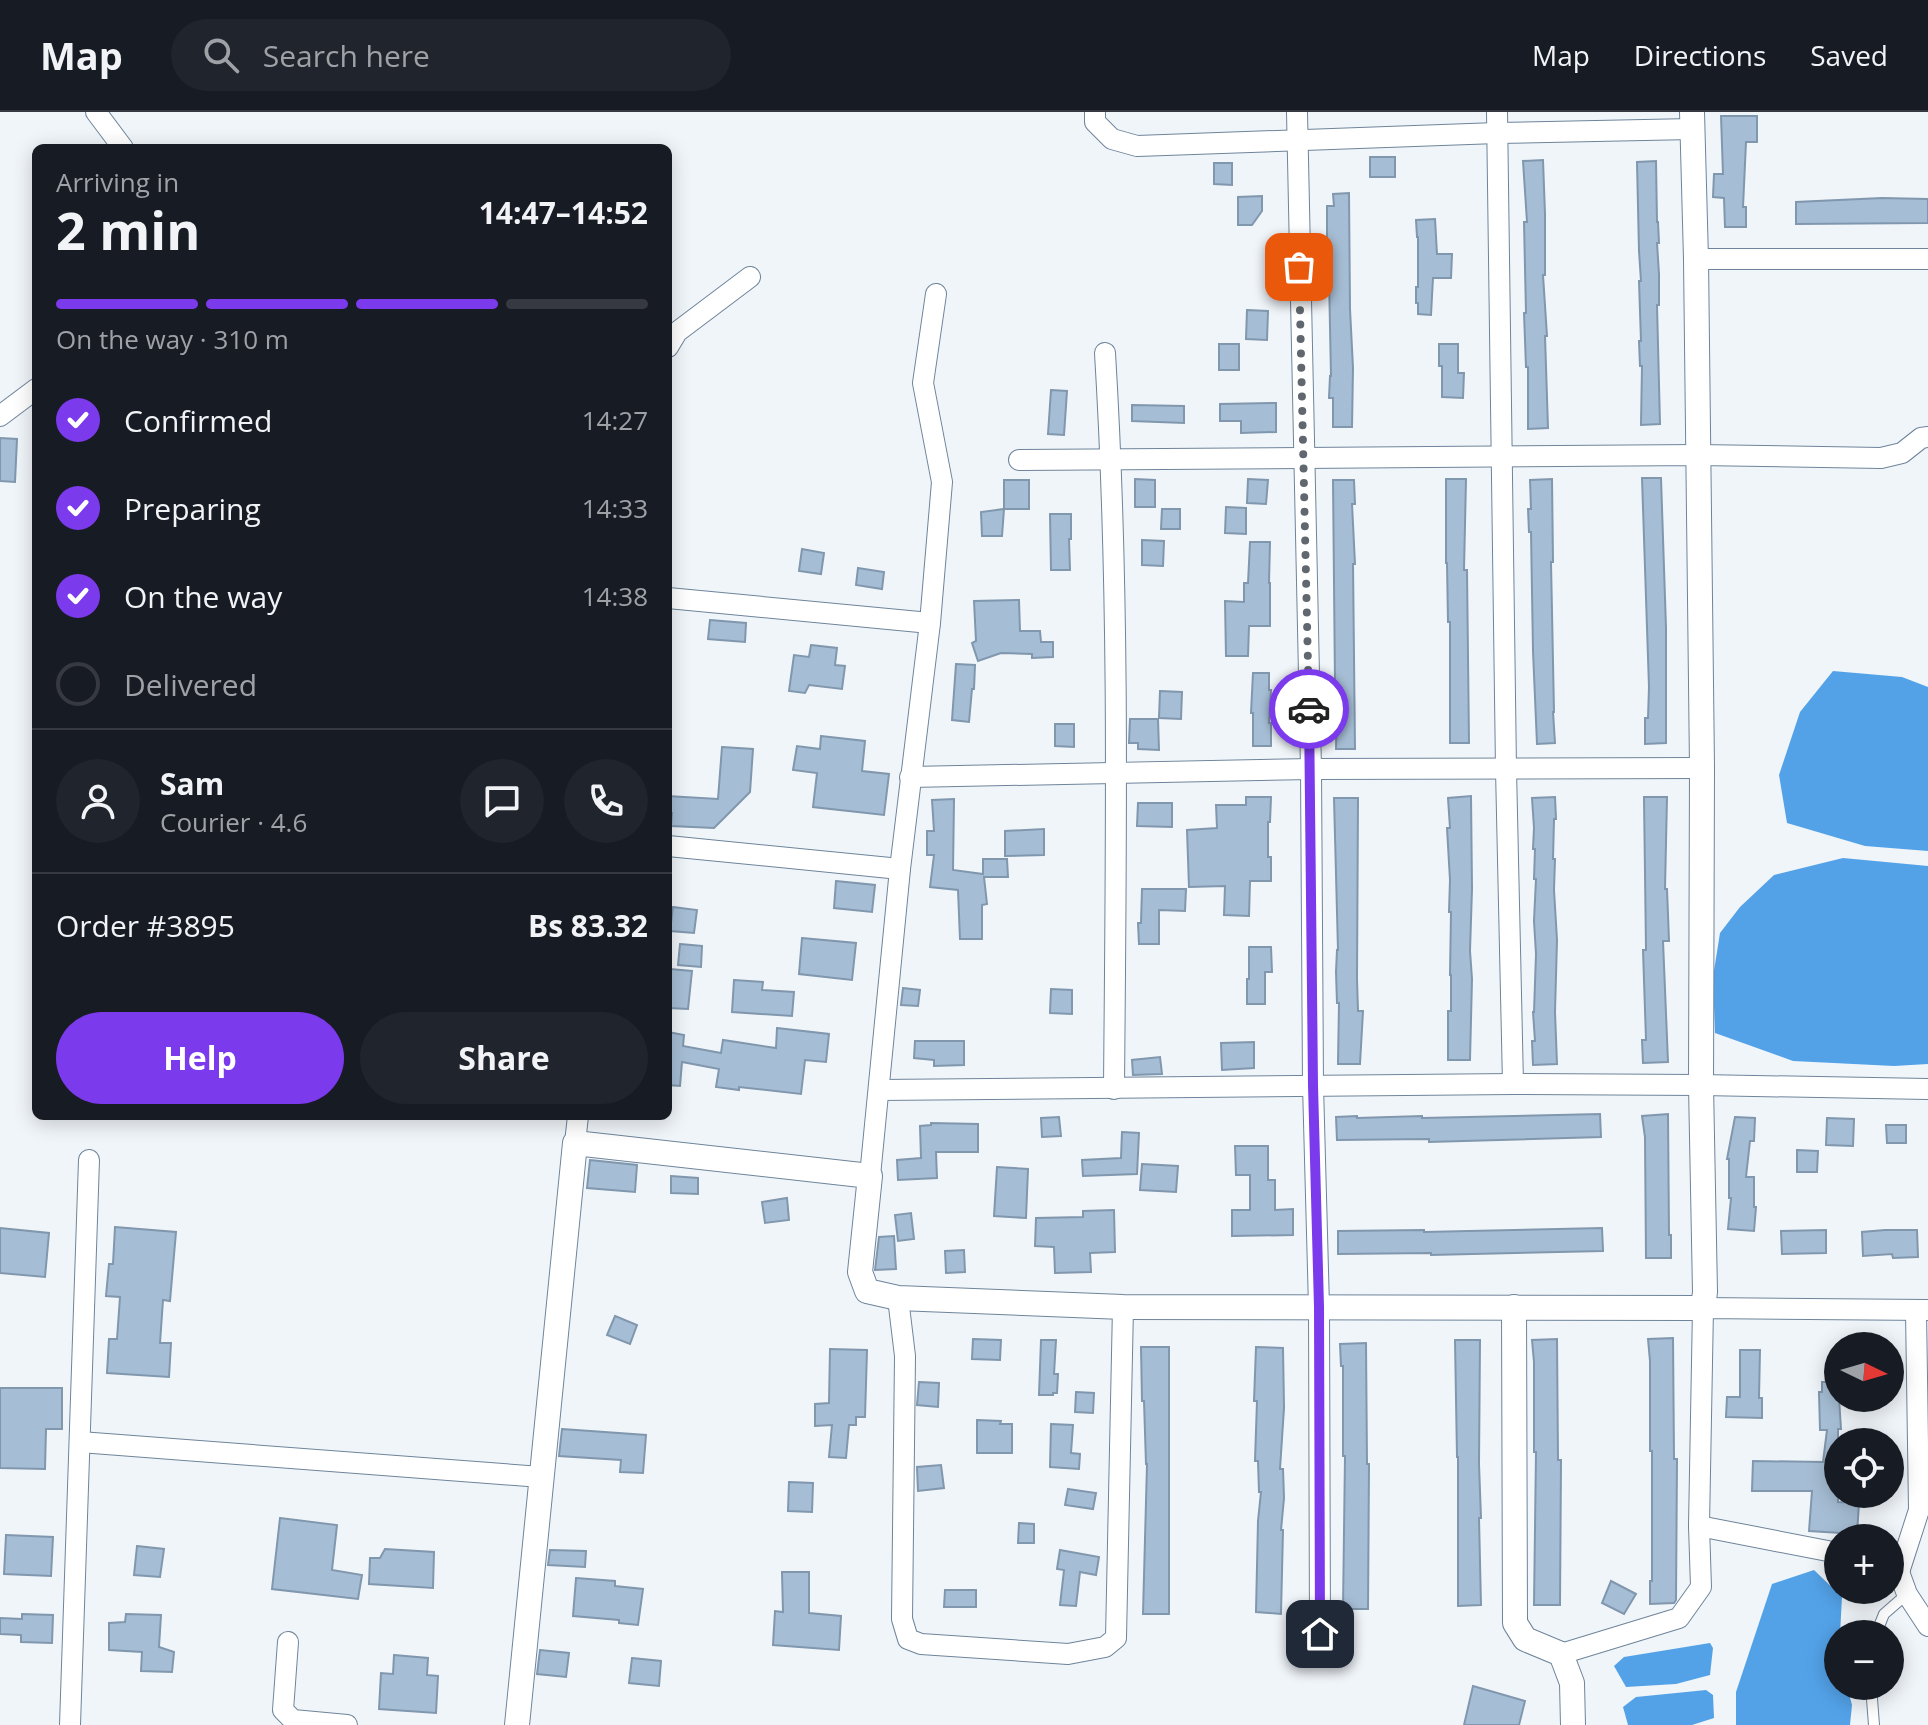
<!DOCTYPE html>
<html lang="en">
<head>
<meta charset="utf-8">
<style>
	body { margin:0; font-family:"Open Sans",sans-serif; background:#20242c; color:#f1f3f6; height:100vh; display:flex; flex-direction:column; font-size:30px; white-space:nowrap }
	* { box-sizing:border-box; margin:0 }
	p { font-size:26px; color:#9ea1a6 }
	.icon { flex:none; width:44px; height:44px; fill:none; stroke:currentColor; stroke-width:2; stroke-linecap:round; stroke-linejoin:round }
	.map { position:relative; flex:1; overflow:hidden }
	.drawer { position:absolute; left:32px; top:32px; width:640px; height:976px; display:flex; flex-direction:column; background:#171b24; border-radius:12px; box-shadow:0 4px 20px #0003 }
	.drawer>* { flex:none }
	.needle { width:52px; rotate:95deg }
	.fabs { position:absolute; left:1824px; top:1220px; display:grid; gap:16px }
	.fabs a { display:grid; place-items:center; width:80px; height:80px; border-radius:50%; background:#171b24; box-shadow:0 4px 20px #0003; font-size:40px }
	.pin { position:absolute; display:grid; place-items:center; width:68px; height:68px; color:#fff; margin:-34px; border-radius:16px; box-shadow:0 4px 12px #0006 }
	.courier { position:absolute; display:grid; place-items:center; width:80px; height:80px; margin:-40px; border:6px solid #7c3aed; border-radius:50%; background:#fff; color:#222; box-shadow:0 2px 10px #0007 }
	.head em { font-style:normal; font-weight:700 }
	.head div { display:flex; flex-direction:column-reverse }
	.head { display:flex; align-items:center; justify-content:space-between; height:136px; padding:0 24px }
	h1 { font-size:52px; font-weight:700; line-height:60px }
	.bar { display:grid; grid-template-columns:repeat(4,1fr); gap:12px 8px; align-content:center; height:96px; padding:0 24px }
	.bar i { height:10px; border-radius:6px; background:#363941 }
	.bar .current { background:#7c3aed }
	.bar p { grid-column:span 4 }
	.line { display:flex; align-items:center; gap:20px; padding:0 24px; border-top:2px solid #363941 }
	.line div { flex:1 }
	.round { display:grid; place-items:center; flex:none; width:84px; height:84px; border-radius:42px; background:#20242c }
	ol { padding:0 24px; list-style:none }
	li { display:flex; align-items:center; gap:24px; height:88px }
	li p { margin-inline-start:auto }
	li .icon { padding:8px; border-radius:50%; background:#7c3aed; color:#fff; stroke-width:4 }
	li:last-child { color:#9ea1a6 }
	li i { width:44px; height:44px; border:4px solid #363941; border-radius:50% }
	.primary-button { display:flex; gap:16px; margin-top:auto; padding:16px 24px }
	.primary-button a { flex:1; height:92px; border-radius:48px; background:#7c3aed; color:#fff; font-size:32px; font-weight:700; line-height:92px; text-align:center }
	.primary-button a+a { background:#20242c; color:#f1f3f6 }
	header { display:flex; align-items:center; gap:48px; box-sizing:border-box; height:112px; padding:0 40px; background:#171b24; border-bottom:2px solid #363941 }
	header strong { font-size:38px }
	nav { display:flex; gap:44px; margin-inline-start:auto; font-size:28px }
	.search { width:560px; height:72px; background:#20242c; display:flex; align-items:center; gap:20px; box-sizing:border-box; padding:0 28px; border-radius:44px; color:#9ea1a6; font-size:30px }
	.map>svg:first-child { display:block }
	.water { fill:#53a2e8 }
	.building { fill:#a6bed5; stroke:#8097ad; stroke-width:2 }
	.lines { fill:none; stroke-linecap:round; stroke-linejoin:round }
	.service-casing { stroke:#6e849a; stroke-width:12 }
	.minor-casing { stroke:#6e849a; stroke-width:22 }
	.tertiary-casing { stroke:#6e849a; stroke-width:26 }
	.service { stroke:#fff; stroke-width:10 }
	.minor { stroke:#fff; stroke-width:20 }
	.tertiary { stroke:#fff; stroke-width:24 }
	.done { stroke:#60676e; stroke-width:8; stroke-dasharray:0 14.4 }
	.route { stroke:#7c3aed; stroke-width:10 }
</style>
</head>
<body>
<header>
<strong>Map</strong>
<div class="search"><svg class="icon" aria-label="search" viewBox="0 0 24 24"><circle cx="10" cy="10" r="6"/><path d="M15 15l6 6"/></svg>Search here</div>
<nav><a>Map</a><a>Directions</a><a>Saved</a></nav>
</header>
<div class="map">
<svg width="1928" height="1613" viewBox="0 0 1928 1613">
	<rect width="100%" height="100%" fill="#f0f5fa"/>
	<g class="water">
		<polygon points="1833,559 1902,565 1928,575 1928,739 1865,734 1787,711 1779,663 1800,600"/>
		<polygon points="1843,746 1928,754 1928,952 1894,954 1793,949 1715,921 1713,865 1720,821 1740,795 1774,763"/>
		<polygon points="1814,1458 1842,1485 1840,1522 1838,1522 1838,1574 1847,1574 1852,1593 1850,1613 1736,1613 1736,1580 1772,1472"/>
		<polygon points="1710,1531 1713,1536 1710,1563 1676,1572 1626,1575 1614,1554 1624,1545"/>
		<polygon points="1706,1578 1713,1583 1714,1606 1692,1613 1628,1613 1623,1595 1636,1585"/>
	</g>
	<g class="building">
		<polygon points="1721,4 1757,4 1757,30 1746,30 1743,95 1746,95 1746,115 1725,115 1724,86 1713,85 1714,62 1723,62"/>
		<rect x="1370" y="45" width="25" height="20"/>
		<polygon points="1543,48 1545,102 1545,163 1543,163 1547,224 1545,224 1548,316 1528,317 1528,255 1526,255 1524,201 1526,201 1524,110 1527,110 1523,49"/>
		<polygon points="1656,49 1657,110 1658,110 1659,131 1657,131 1659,162 1659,193 1657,193 1660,312 1641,313 1642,254 1640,254 1639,229 1641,229 1639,169 1641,169 1639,139 1637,50"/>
		<polygon points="1214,51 1232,51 1232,73 1214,72"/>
		<polygon points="1349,81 1350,197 1353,256 1352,315 1333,315 1333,286 1329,286 1330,264 1331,264 1329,166 1327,166 1327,94 1334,94 1333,82"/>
		<polygon points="1262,84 1262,99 1252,113 1238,113 1238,85"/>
		<polygon points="1882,86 1928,87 1928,111 1796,112 1796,90"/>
		<polygon points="1435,107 1437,142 1452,142 1451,166 1433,166 1431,203 1418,202 1418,191 1416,191 1416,175 1418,175 1418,125 1417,125 1416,108"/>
		<polygon points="1247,198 1268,199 1267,228 1246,227"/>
		<rect x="1219" y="232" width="20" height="26"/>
		<polygon points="1439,232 1458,232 1458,261 1464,261 1463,286 1442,285 1442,254 1439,254"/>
		<polygon points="1051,278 1067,279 1064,323 1048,322"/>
		<polygon points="1276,291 1276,320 1241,321 1241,309 1220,309 1220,292"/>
		<polygon points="1132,293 1184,294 1184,311 1132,309"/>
		<polygon points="0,326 17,327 15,370 0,369"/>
		<polygon points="1642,366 1661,366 1666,516 1666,631 1645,632 1645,606 1648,606 1649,575"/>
		<polygon points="1135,367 1155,368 1155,395 1135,395"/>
		<polygon points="1248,367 1268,368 1266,392 1247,391"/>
		<polygon points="1446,367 1466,367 1464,458 1467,458 1469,631 1450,631 1450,510 1448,510 1447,451 1446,451"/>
		<polygon points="1552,367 1553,450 1551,450 1554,600 1553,600 1555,631 1537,632 1533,539 1531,420 1529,420 1528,397 1531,397 1530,368"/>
		<rect x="1004" y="368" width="25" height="29"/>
		<polygon points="1333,368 1354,368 1355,392 1352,392 1355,452 1353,452 1355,637 1336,637 1337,572 1335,572"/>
		<polygon points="1226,395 1246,396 1246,422 1225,421"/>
		<polygon points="1004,397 1002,424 982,424 981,400"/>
		<polygon points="1162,397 1180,397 1180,417 1161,417"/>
		<polygon points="1050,402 1071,402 1071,427 1069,427 1070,458 1051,458"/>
		<polygon points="1142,428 1164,429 1163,454 1142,453"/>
		<polygon points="1250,430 1270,430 1269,471 1270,471 1270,514 1249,514 1248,544 1226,544 1225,489 1244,490 1244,471 1248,471"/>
		<polygon points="802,437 824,441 821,462 799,459"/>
		<polygon points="858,456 884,460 882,477 856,473"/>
		<polygon points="1019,488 1020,519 1040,519 1041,530 1053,530 1053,545 1032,546 1032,542 1001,541 978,549 972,531 976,529 974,489"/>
		<polygon points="710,508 746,511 745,530 708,527"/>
		<polygon points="811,533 837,536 835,553 845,554 842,577 809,573 805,581 789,579 794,543 809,545"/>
		<polygon points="956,552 975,553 974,577 972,577 969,610 952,608"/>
		<polygon points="1253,561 1269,561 1269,578 1271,578 1269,611 1271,611 1271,634 1253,634 1253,601 1251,601"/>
		<polygon points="1160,579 1182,580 1181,607 1159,606"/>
		<polygon points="1130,607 1158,607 1159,638 1138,637 1138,631 1129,631"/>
		<polygon points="1055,612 1074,612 1074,635 1055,634"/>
		<polygon points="821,624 865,629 862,659 889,662 884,703 813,695 817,661 793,658 797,634 820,637"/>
		<polygon points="722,635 753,637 750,680 714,716 671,714 672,701 668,701 668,684 718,687"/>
		<polygon points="1471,684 1472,777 1470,839 1472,867 1470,948 1448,948 1448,899 1451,899 1451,863 1450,863 1451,800 1449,800 1450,768 1447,716 1450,716 1448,686"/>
		<polygon points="1246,685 1271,685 1270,710 1268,710 1268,745 1271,745 1271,769 1250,769 1249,804 1224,803 1225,774 1189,775 1187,718 1217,716 1216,693 1246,693"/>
		<polygon points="1555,685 1556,707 1554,707 1553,747 1555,747 1554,778 1557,828 1555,900 1557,952 1533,953 1532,929 1535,929 1533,900 1534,900 1536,842 1534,809 1536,767 1534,767 1535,737 1533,737 1534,716 1532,686"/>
		<polygon points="1644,685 1667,685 1665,777 1667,777 1669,829 1663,829 1668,950 1643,951 1642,928 1646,928 1643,838 1646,838"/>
		<polygon points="1334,686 1358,686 1357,867 1358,899 1363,899 1360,952 1338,952 1339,891 1337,891 1336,860 1337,838 1338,838"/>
		<polygon points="954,687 953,758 983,762 983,747 1007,747 1008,765 984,765 987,792 982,793 982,827 960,827 958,778 930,775 934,743 927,743 927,719 934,719 932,688"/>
		<polygon points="1138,691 1172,691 1172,715 1137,714"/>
		<polygon points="1044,717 1044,743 1005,744 1005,719"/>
		<polygon points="836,769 875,773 872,800 834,796"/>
		<polygon points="1142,777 1186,777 1185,799 1159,798 1159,832 1139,832 1138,811 1141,811"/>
		<polygon points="673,795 697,798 694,821 670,819"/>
		<polygon points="802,826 856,831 852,868 799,862"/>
		<polygon points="680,832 702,834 701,855 678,853"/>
		<polygon points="1249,835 1271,835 1272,860 1265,860 1265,892 1247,892 1247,867 1249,867"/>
		<polygon points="670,857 692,859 688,897 668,896"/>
		<polygon points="734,868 763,870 762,878 794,880 792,904 732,900"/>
		<polygon points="903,876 920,878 918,894 901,893"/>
		<polygon points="1051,877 1072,878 1072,902 1050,901"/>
		<polygon points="777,916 829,922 826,950 805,948 801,982 739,975 739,978 716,975 719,957 682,950 680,974 668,973 668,920 684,923 683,934 721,941 723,928 776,936"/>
		<polygon points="915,929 964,929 964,953 934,954 934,948 914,946"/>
		<polygon points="1254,930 1254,956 1222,958 1221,931"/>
		<polygon points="1160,945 1162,962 1133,963 1132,948"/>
		<polygon points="1600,1002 1601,1025 1429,1030 1429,1027 1337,1028 1336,1005 1357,1004 1357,1006 1422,1004 1422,1006"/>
		<polygon points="1668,1002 1669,1123 1671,1123 1671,1146 1646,1146 1645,1025 1642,1004"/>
		<polygon points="1059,1005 1061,1024 1042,1025 1041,1006"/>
		<polygon points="1735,1005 1755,1006 1754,1029 1750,1029 1746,1065 1754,1065 1754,1095 1756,1095 1754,1119 1728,1117 1731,1086 1729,1086 1729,1047 1727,1047"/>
		<polygon points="1827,1006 1854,1007 1853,1034 1826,1033"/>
		<polygon points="931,1011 978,1012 978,1040 936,1040 937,1066 898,1068 897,1048 921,1046 920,1014 931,1013"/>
		<polygon points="1886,1013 1906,1013 1906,1031 1887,1031"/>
		<polygon points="1122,1020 1139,1021 1137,1062 1083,1064 1082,1048 1121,1046"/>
		<polygon points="1235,1034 1268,1034 1268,1068 1275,1068 1275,1098 1293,1097 1293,1123 1232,1124 1232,1098 1250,1098 1250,1063 1236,1063"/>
		<polygon points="1797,1038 1818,1039 1817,1060 1797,1060"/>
		<polygon points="590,1048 637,1053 635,1080 587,1076"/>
		<polygon points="1142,1052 1178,1054 1176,1080 1140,1078"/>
		<polygon points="997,1055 1028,1057 1026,1106 994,1104"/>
		<polygon points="671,1064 698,1066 698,1082 671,1081"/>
		<polygon points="787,1086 789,1108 765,1111 762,1090"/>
		<polygon points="1114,1098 1115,1140 1090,1141 1091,1160 1055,1161 1054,1135 1035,1134 1036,1106 1083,1105 1083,1099"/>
		<polygon points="911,1101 914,1127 898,1129 895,1103"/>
		<polygon points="115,1115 176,1120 170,1189 163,1188 160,1231 171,1231 169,1265 107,1261 109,1227 117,1227 120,1185 106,1184 109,1152 113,1152"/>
		<polygon points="0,1116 49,1121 45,1165 0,1161"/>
		<polygon points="1602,1116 1603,1139 1431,1143 1431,1141 1338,1142 1338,1119 1424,1118 1424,1120"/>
		<polygon points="1826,1118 1826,1141 1782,1142 1781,1119"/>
		<polygon points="1885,1118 1917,1118 1918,1145 1893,1146 1892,1142 1863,1144 1862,1120"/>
		<polygon points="894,1124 896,1157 875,1158 879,1125"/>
		<polygon points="964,1138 965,1160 946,1161 945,1139"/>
		<polygon points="615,1204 637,1213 630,1232 607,1223"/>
		<polygon points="1673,1226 1674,1347 1677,1347 1676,1488 1674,1491 1650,1492 1650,1469 1652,1469 1652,1339 1650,1339 1650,1249 1648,1227"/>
		<polygon points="973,1227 1001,1228 1000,1248 972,1247"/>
		<polygon points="1557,1227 1558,1348 1561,1348 1560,1493 1534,1493 1536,1340 1534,1340 1534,1250 1532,1228"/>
		<polygon points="1041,1228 1056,1228 1054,1262 1058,1262 1057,1281 1053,1281 1053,1283 1039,1283"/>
		<polygon points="1455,1228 1480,1228 1479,1352 1481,1406 1479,1406 1481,1493 1458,1494 1458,1345 1457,1345"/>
		<polygon points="1366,1231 1367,1352 1369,1352 1368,1497 1343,1497 1345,1344 1343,1344 1343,1254 1341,1254 1340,1232"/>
		<polygon points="1141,1235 1169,1235 1169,1502 1143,1502 1147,1352 1146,1352 1144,1289 1142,1289"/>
		<polygon points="1256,1235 1283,1236 1284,1296 1280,1357 1283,1357 1284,1386 1281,1418 1283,1418 1281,1502 1256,1500 1258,1409 1261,1380 1259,1380 1258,1349 1255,1349 1257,1289 1254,1289"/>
		<polygon points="830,1237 867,1238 865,1305 856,1305 856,1313 849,1313 846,1346 829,1345 832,1313 815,1314 815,1292 829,1291"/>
		<polygon points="1740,1238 1760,1238 1759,1286 1762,1286 1762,1306 1726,1305 1727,1285 1740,1285"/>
		<polygon points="919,1270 939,1271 938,1295 917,1293"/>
		<polygon points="1822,1270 1838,1270 1841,1317 1838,1317 1838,1390 1859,1391 1857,1422 1809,1419 1812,1379 1752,1379 1753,1349 1823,1350 1827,1318 1820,1318 1819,1280 1822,1280"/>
		<polygon points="0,1276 62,1276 62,1317 46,1317 45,1357 0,1356"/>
		<polygon points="1076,1280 1094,1281 1093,1301 1075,1300"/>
		<polygon points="977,1308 1001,1309 1000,1312 1012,1312 1012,1341 977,1341"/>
		<polygon points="1051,1312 1073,1313 1071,1341 1080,1342 1079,1357 1050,1355"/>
		<polygon points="562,1317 646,1323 643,1361 620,1360 621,1348 559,1344"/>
		<polygon points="941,1353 944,1376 918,1379 917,1355"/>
		<polygon points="789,1370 813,1371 812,1400 788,1399"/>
		<polygon points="1068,1377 1096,1381 1093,1397 1065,1393"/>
		<polygon points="280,1406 337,1413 332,1458 362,1463 358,1487 272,1477"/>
		<polygon points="1019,1411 1034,1412 1034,1431 1018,1431"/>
		<polygon points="6,1423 53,1425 51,1464 4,1462"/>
		<polygon points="137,1434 164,1437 160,1465 134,1463"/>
		<polygon points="385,1437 434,1440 433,1476 369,1472 370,1446 380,1446"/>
		<polygon points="550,1438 586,1439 585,1455 548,1453"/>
		<polygon points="1060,1438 1099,1445 1096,1463 1080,1460 1076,1494 1060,1493 1064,1458 1057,1457"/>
		<polygon points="782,1460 809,1460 809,1501 841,1504 839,1538 773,1533 775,1499 783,1500"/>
		<polygon points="576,1466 615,1469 615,1474 643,1477 638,1513 619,1511 619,1508 573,1504"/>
		<polygon points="1611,1469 1636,1482 1624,1502 1602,1491"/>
		<polygon points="945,1478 976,1478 976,1495 944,1495"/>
		<polygon points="22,1502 53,1503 52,1531 21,1530 21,1523 0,1522 0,1506 22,1507"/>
		<polygon points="126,1502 161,1503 159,1535 174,1540 172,1560 141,1559 142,1540 109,1538 109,1511 125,1510"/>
		<polygon points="540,1538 569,1541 566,1565 537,1562"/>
		<polygon points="394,1543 428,1546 427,1563 438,1564 436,1601 379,1597 381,1561 393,1562"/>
		<polygon points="632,1546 661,1549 659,1574 629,1571"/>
		<polygon points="1473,1574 1525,1589 1519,1613 1464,1613"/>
	</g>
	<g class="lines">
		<defs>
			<g id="service">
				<polyline points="1876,1522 1884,1502 1907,1482"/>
				<polyline points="1871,1574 1874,1613"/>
			</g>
			<g id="minor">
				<polyline points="96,0 123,36"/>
				<polyline points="1095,0 1095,10 1112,27 1137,34 1497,21 1692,17"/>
				<polyline points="1297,0 1311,657 1313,973 1319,1195 1320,1522"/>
				<polyline points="1497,0 1506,657 1513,972"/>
				<polyline points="1696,147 1928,147"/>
				<polyline points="668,235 677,220 750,165"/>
				<path d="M1105,241C1120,486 1116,732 1114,977"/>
				<polyline points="0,304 36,277"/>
				<polyline points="1019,348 1698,343 1881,346 1902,341 1921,326 1928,325"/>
				<polyline points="668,486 930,511"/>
				<polyline points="910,665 1311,657 1702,656"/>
				<polyline points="668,734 900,757"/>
				<polyline points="879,978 1513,972 1701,973 1928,977"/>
				<polyline points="575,1031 578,1004"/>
				<polyline points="870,1064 900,757 930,511 942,370 923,271 936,182"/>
				<polyline points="898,1186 905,1244 902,1507 908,1527 921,1532 1068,1542 1105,1535 1116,1526 1123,1195"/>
				<polyline points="80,1330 541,1365"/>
				<polyline points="1699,1414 1703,1196 1928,1198"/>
				<polyline points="1890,1455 1899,1460 1907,1482 1928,1514"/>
				<polyline points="1899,1460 1919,1398 1916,1199"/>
				<polyline points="288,1530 283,1598 293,1608 347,1613"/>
				<polyline points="1561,1542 1679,1506 1701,1475 1699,1414 1838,1441"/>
				<polyline points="70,1613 89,1048"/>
			</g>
			<g id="tertiary">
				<polyline points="1514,1195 1515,1511 1525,1527 1561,1542 1572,1571 1573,1613"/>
				<polyline points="517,1613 575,1031 870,1064 860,1160 867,1179 898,1186 1123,1195 1703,1196 1705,1180 1701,973 1702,656 1696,147 1692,0"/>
			</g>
		</defs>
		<use href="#service" class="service-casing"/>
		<use href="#minor" class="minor-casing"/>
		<use href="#tertiary" class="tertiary-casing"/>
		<use href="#service" class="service"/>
		<use href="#minor" class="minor"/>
		<use href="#tertiary" class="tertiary"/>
	</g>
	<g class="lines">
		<polyline class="done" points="1299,155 1309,597"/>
		<polyline class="route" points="1309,597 1313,973 1319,1195 1320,1522"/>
	</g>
</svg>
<div class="fabs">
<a><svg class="needle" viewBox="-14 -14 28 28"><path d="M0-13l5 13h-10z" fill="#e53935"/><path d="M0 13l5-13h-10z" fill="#9ea1a6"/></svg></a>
<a><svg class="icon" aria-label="locate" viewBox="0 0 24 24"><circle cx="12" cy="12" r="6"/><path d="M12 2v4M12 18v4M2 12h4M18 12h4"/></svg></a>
<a>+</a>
<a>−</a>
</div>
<div class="pin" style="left:1299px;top:155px;background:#ea580c"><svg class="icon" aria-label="bag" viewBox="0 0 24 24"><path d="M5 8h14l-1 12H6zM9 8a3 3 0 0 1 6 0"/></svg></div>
<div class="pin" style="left:1320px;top:1522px;background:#1f2937"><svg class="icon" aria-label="home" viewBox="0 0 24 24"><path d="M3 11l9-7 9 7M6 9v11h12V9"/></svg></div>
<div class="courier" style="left:1309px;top:597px"><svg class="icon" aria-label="car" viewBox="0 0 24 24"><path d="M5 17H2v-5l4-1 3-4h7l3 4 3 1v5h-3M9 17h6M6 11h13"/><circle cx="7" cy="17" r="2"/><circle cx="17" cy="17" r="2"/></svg></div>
<section class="drawer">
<div class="head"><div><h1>2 min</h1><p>Arriving in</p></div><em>14:47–14:52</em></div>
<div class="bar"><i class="current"></i><i class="current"></i><i class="current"></i><i></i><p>On the way · 310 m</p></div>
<ol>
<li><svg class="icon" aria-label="check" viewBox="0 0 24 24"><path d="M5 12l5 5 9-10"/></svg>Confirmed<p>14:27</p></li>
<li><svg class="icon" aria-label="check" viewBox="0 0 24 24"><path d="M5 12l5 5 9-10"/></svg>Preparing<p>14:33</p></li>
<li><svg class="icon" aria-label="check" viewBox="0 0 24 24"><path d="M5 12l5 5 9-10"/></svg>On the way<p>14:38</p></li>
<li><i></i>Delivered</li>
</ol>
<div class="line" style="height:144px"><a class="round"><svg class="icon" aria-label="person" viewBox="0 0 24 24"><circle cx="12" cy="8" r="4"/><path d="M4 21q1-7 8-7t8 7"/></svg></a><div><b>Sam</b><p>Courier · 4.6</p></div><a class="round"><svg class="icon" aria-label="chat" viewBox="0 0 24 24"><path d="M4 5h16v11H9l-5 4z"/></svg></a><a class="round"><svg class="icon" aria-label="phone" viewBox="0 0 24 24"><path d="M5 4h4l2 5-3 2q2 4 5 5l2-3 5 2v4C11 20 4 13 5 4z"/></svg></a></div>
<div class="line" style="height:104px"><div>Order #3895</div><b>Bs 83.32</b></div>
<div class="primary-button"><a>Help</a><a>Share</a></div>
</section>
</div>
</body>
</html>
